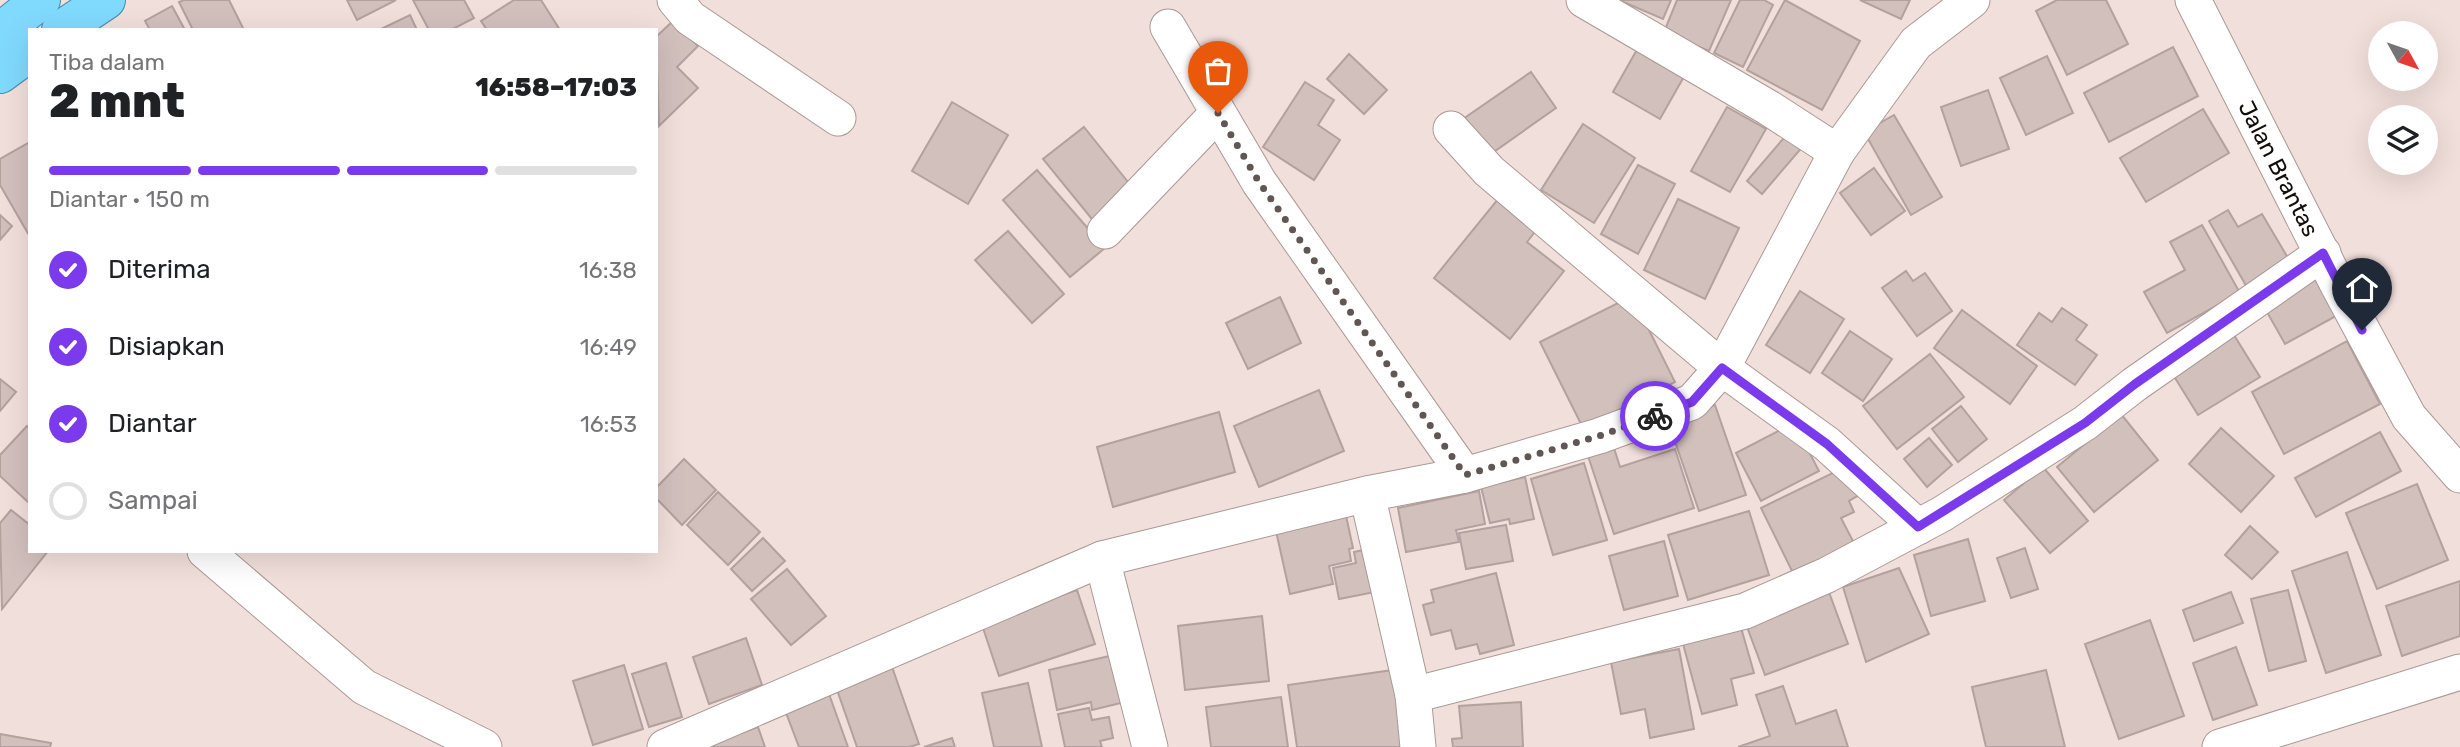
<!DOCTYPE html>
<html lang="id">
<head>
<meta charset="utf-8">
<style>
	body { margin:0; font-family:Rubik,sans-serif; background:#f6f6f6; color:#202124; height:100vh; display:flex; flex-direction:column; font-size:26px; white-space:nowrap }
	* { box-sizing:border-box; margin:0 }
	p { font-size:23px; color:#757577 }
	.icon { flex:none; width:38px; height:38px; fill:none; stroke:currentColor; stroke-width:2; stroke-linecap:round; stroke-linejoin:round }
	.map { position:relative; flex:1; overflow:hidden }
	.side { position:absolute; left:28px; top:28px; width:630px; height:525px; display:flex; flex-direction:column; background:#fff; border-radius:0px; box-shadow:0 7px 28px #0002 }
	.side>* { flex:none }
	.needle { width:46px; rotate:130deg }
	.fabs { position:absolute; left:2368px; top:21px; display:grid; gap:14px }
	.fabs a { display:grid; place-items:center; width:70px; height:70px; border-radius:50%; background:#fff; box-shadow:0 7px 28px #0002; font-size:35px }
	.pin { position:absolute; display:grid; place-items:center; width:60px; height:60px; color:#fff; margin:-72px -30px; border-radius:50% 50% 50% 0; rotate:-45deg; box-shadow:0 0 7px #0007 }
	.pin .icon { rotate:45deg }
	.courier { position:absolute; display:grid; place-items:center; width:70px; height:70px; margin:-35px; border:5px solid #7c3aed; border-radius:50%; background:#fff; color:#222; box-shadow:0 2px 9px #0007 }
	.overview em { font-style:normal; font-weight:800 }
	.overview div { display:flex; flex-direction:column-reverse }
	.overview { display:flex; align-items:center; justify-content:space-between; height:119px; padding:0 21px }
	h1 { font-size:46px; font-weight:800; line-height:52px }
	.bar { display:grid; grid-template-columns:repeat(4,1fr); gap:10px 7px; align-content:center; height:84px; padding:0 21px }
	.bar i { height:9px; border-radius:5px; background:#e0e0e0 }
	.bar .active { background:#7c3aed }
	.bar p { grid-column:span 4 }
	ol { padding:0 21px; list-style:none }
	li { display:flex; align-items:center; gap:21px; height:77px }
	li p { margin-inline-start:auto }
	li .icon { padding:7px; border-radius:50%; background:#7c3aed; color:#fff; stroke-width:4 }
	li:last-child { color:#757577 }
	li i { width:38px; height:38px; border:4px solid #e0e0e0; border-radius:50% }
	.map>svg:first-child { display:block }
	.building { fill:#d2c0bd; stroke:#b2a19e; stroke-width:2 }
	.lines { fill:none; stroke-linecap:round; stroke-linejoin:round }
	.minor-casing { stroke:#aa9995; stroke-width:37 }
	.trunk-casing { stroke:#458ca9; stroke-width:40 }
	.minor { stroke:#fff; stroke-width:35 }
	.trunk { stroke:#80dafe; stroke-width:38 }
	.done { stroke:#605654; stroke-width:7; stroke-dasharray:0 12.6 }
	.route { stroke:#7c3aed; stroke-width:9 }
	.labels { text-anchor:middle; stroke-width:5; stroke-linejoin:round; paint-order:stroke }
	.street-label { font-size:23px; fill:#120c0b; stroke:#fff }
</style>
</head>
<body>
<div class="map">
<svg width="2460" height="747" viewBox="0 0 2460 747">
	<rect width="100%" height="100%" fill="#f1dfdb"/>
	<g class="building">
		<polygon points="184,0 229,0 244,30 193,30 179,2"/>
		<polygon points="347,0 396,0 357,20"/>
		<polygon points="413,0 464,0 474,18 451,30 429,30"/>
		<polygon points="514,0 541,0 560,30 487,30 481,21"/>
		<polygon points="1619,0 1671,0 1663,19"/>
		<polygon points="1677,0 1731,0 1709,51 1664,32"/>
		<polygon points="1740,0 1764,0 1773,5 1743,67 1714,53"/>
		<polygon points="1785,0 1860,41 1822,110 1747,70"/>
		<polygon points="1860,0 1910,0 1901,19"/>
		<polygon points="2057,0 2106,0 2128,44 2067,75 2036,11"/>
		<polygon points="172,6 185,30 150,30 145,21"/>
		<polygon points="410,15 417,30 379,30"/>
		<polygon points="673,21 698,46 677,67 698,88 659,126 656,37"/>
		<polygon points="1639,46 1686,73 1660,119 1613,92"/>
		<polygon points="2173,47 2198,96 2109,142 2084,93"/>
		<polygon points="1349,54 1387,90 1364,114 1327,79"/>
		<polygon points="2047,56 2073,113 2026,135 2000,78"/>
		<polygon points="1531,72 1556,108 1488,156 1463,119"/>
		<polygon points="1305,82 1334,100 1318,125 1340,140 1314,180 1263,147"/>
		<polygon points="1988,90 2009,149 1961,166 1941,107"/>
		<polygon points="952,102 1008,135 968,204 912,171"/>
		<polygon points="1727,107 1766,129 1730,192 1691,171"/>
		<polygon points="2203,109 2229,153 2146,202 2120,158"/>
		<polygon points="1894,115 1942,197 1911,215 1864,132"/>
		<polygon points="1583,124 1635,158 1594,223 1541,190"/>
		<polygon points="1084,127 1136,192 1096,224 1043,159"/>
		<polygon points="1789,132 1804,145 1762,194 1747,181"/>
		<polygon points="30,142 30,237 0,185 0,159"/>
		<polygon points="1638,165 1675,184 1638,254 1601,234"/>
		<polygon points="1874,168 1905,211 1871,235 1840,193"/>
		<polygon points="1037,170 1105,248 1070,277 1003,200"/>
		<polygon points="1503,193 1541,224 1527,242 1564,271 1510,339 1434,278"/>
		<polygon points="1678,199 1739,228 1705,299 1644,270"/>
		<polygon points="2228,210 2238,227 2262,214 2291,263 2248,289 2209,221"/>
		<polygon points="0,215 12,226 0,240"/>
		<polygon points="2202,225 2240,293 2167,333 2144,292 2185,270 2170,242"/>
		<polygon points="1008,231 1064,294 1032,323 975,260"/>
		<polygon points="1906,271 1913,281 1925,273 1952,311 1917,336 1882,288"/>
		<polygon points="2314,277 2336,316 2285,344 2263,305"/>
		<polygon points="1800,291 1844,319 1810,373 1766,345"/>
		<polygon points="1632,296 1675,382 1583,428 1540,342"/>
		<polygon points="1280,297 1301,343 1248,369 1226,323"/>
		<polygon points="2062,308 2087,325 2076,340 2097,355 2075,385 2017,345 2039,313 2052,322"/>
		<polygon points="1962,310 2037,366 2010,404 1934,348"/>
		<polygon points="2229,327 2260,377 2198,415 2167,365"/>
		<polygon points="1850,331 1892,359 1863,401 1822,373"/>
		<polygon points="2347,341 2380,404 2284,454 2252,392"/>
		<polygon points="1930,354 1964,397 1897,449 1863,406"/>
		<polygon points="0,379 16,392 0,411"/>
		<polygon points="1319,390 1344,451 1259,487 1234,426"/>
		<polygon points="1715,405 1746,495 1699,511 1668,421"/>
		<polygon points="1961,406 1987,439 1958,462 1932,429"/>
		<polygon points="1219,412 1235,472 1113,507 1097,447"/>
		<polygon points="2121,414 2158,460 2094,512 2057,467"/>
		<polygon points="1794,423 1819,471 1761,501 1736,453"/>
		<polygon points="27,426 30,429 30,504 0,476 0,455"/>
		<polygon points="2221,428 2274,476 2241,512 2189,464"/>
		<polygon points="2380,432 2401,471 2316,517 2295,478"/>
		<polygon points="1929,438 1952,465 1927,487 1904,459"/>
		<polygon points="1614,448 1620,467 1675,449 1694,508 1614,534 1588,456"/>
		<polygon points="684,459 716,490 682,525 656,498 656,488"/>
		<polygon points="1584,463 1607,540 1553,555 1531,479"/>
		<polygon points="1845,467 1859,495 1849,501 1854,512 1841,518 1854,543 1793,573 1761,508"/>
		<polygon points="2043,467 2088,521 2050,553 2004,500"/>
		<polygon points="1525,477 1534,519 1510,524 1509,519 1490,523 1481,487"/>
		<polygon points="2417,484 2448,560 2377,589 2346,513"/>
		<polygon points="1479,491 1485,524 1456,530 1459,542 1406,552 1398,508"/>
		<polygon points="718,492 760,532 728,565 687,525"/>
		<polygon points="11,510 30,525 30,551 48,551 2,609 0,523"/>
		<polygon points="1345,511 1353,548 1349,549 1351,561 1329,566 1333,584 1290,594 1274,522"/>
		<polygon points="1749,511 1769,575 1688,600 1668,535"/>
		<polygon points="1506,525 1513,561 1466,569 1459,533"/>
		<polygon points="2250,526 2278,552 2252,579 2225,555"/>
		<polygon points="763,538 785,561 752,591 731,569"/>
		<polygon points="1968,539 1985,601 1931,616 1914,555"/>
		<polygon points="1664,541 1678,596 1624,610 1609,556"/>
		<polygon points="1372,548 1380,591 1339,599 1333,568 1356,563 1354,552"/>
		<polygon points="2025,548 2038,589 2011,598 1997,558"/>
		<polygon points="2347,552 2381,655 2326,673 2292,571"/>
		<polygon points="1899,568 1929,634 1866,662 1843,587"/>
		<polygon points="787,569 826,616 791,645 751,599"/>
		<polygon points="1496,573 1514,645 1480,654 1477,644 1456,649 1451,630 1431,635 1423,605 1434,602 1431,590"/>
		<polygon points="2460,581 2460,636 2402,656 2386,606"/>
		<polygon points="1826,584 1848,644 1765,675 1743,616"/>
		<polygon points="1077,590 1095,644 999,676 981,622"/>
		<polygon points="2288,590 2306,661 2269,671 2251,599"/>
		<polygon points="2231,592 2243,623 2194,641 2183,610"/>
		<polygon points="1262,616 1269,681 1185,690 1178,626"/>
		<polygon points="2150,620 2184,716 2119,739 2085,644"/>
		<polygon points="1740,624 1754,673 1731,679 1737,705 1702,714 1682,640"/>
		<polygon points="746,638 762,685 709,704 693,657"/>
		<polygon points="2236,647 2257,705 2213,720 2193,663"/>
		<polygon points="1679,649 1694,729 1650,738 1645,709 1621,714 1611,662"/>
		<polygon points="1118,654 1129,701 1092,710 1091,702 1057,710 1049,670"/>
		<polygon points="666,663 682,717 649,727 632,674"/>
		<polygon points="891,664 919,744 909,747 857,747 835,684"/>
		<polygon points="624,665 643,729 593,745 573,681"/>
		<polygon points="1393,670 1404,747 1297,747 1288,685"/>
		<polygon points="2046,670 2065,747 1986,747 1972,687"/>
		<polygon points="1028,683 1042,747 994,747 982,693"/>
		<polygon points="1783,686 1796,724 1836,710 1848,747 1738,747 1770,736 1756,695"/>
		<polygon points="829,694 848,747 799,747 785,710"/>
		<polygon points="1281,697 1288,747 1211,747 1206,707"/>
		<polygon points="1521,702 1523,747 1453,747 1452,739 1462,738 1459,706"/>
		<polygon points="1089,708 1092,720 1109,717 1113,738 1100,741 1102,747 1065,747 1058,714"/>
		<polygon points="758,727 765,747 701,747"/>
		<polygon points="0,734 51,743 50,747 0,747"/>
		<polygon points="952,738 955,747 924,747"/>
	</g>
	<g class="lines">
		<defs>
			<g id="minor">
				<polyline points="675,0 690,18 838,118"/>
				<polyline points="1584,0 1769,108 1837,152"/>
				<path id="s1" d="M2193,0L2339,287L2409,417L2460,475"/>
				<polyline points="1168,27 1259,182 1465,475"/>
				<polyline points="1451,129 1489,171 1601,266 1722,368 1827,444 1918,527"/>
				<polyline points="1105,231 1218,113"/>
				<polyline points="1367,494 1413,695"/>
				<polyline points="205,551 364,687 484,747"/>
				<polyline points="1102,559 1150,747"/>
				<polyline points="665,747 1102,559 1367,494 1465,475 1599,436 1692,402 1722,368 1837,152 1916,43 1972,0"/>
				<polyline points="1418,747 1413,695 1745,611 1827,575 1942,514 2085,423 2135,384 2323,253"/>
				<polyline points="2220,747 2460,672"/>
			</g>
			<g id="trunk">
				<polyline points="61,30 106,0"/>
				<polyline points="0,32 41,0"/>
				<polyline points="0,74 30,52"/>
			</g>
		</defs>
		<use href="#minor" class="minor-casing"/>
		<use href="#trunk" class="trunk-casing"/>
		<use href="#minor" class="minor"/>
		<use href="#trunk" class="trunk"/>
	</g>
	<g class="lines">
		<polyline class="done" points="1218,113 1259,182 1465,475 1599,436 1655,416"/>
		<polyline class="route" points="1655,416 1692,402 1722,368 1827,444 1918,527 2085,423 2135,384 2323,253 2362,330"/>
	</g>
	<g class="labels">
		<g class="street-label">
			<text dy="8" stroke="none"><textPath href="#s1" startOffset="189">Jalan Brantas</textPath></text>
		</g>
	</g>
</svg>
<div class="fabs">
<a><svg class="needle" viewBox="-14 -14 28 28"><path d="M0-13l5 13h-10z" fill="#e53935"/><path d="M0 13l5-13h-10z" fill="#757577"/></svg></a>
<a><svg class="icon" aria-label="layers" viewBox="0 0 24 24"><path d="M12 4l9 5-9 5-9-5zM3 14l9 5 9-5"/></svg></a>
</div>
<div class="pin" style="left:1218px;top:113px;background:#ea580c"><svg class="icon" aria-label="bag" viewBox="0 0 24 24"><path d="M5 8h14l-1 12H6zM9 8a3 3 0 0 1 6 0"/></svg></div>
<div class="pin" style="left:2362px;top:330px;background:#1f2937"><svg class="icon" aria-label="home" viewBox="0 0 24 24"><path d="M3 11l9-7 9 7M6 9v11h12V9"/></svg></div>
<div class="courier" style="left:1655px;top:416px"><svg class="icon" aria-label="bike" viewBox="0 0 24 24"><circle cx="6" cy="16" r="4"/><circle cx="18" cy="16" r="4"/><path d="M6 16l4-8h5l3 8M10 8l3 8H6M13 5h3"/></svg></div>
<section class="side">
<div class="overview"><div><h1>2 mnt</h1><p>Tiba dalam</p></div><em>16:58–17:03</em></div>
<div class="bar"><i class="active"></i><i class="active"></i><i class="active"></i><i></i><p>Diantar · 150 m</p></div>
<ol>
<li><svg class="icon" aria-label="check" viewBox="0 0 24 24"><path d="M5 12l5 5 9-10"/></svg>Diterima<p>16:38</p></li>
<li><svg class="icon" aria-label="check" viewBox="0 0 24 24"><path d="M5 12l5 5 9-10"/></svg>Disiapkan<p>16:49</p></li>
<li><svg class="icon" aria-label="check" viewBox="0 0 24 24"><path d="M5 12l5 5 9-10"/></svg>Diantar<p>16:53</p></li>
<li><i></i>Sampai</li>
</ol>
</section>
</div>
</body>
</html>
